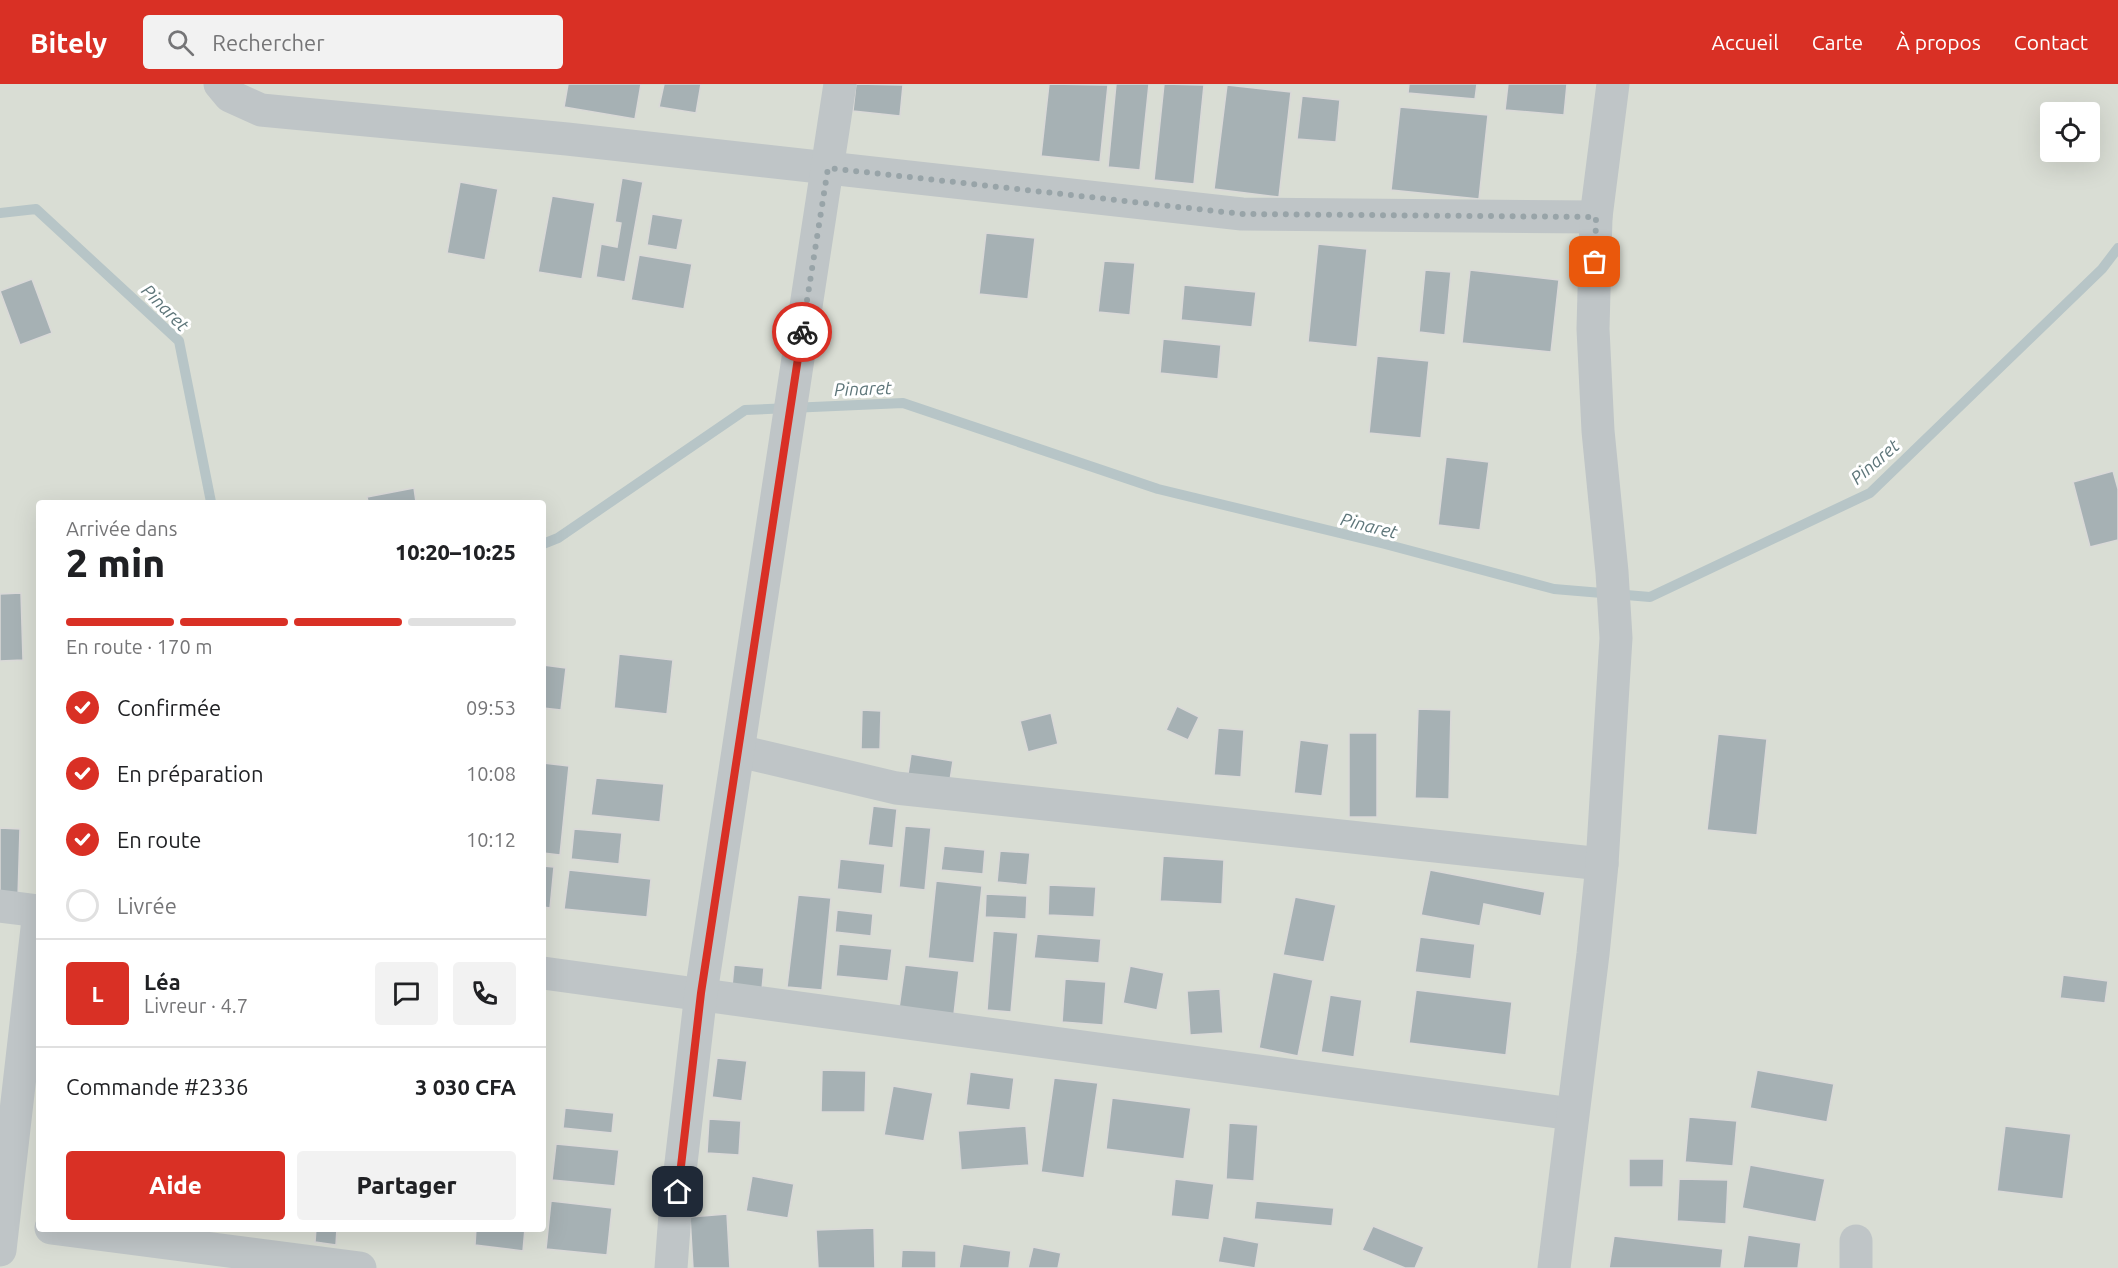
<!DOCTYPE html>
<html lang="fr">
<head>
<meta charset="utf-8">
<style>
	body { margin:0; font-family:Ubuntu,sans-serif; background:#f2f2f2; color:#202124; height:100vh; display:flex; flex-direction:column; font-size:22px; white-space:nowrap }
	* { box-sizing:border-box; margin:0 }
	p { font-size:20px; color:#757577 }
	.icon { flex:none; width:33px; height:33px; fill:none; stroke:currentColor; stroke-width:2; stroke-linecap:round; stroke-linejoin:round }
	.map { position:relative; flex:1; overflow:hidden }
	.drawer { position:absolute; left:36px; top:416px; width:510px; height:732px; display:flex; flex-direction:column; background:#fff; border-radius:6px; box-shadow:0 6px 24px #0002 }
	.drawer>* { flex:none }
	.fabs { position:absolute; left:2040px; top:18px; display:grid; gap:12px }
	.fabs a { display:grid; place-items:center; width:60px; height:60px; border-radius:6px; background:#fff; box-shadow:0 6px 24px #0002; font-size:30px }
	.pin { position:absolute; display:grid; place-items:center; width:51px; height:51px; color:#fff; margin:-26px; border-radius:12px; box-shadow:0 3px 9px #0006 }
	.courier { position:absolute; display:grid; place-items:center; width:60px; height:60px; margin:-30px; border:4px solid #d93025; border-radius:50%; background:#fff; color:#222; box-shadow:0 2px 8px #0007 }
	.head em { font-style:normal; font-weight:800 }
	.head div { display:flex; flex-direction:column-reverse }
	.head { display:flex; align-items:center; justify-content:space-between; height:102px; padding:0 30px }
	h1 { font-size:39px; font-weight:800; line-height:45px }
	.bar { display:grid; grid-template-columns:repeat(4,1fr); gap:9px 6px; align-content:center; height:72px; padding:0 30px }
	.bar i { height:8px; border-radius:4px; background:#e0e0e0 }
	.bar .current { background:#d93025 }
	.bar p { grid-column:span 4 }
	.line { display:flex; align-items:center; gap:15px; padding:0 30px; border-top:2px solid #e0e0e0 }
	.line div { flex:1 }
	.round { display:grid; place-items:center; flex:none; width:63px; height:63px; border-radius:6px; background:#f2f2f2 }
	ol { padding:0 30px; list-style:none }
	li { display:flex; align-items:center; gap:18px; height:66px }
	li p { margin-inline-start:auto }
	li .icon { padding:6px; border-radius:50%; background:#d93025; color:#fff; stroke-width:4 }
	li:last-child { color:#757577 }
	li i { width:33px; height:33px; border:3px solid #e0e0e0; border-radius:50% }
	.button { display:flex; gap:12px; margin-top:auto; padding:12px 30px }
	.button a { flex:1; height:69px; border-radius:6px; background:#d93025; color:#fff; font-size:24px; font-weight:800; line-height:69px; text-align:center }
	.button a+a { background:#f2f2f2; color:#202124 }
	header { display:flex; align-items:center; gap:36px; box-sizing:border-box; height:84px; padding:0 30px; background:#d93025; color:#fff }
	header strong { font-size:28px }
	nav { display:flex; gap:33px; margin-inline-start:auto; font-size:21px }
	.search { width:420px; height:54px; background:#f2f2f2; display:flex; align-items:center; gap:15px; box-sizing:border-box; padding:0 21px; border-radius:6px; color:#757577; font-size:22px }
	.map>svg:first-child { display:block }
	.green { fill:#d9ddd4; fill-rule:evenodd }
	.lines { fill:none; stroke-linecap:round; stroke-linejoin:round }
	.stream { stroke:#b7c5c7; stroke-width:10 }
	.building { fill:#a6b1b4; stroke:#dad9d8; stroke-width:1.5 }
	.minor { stroke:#bfc5c7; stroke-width:33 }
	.done { stroke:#98a4a8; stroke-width:6; stroke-dasharray:0 10.8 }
	.route { stroke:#d93025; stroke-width:8 }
	.labels { text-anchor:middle; stroke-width:6; stroke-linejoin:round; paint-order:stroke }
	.water-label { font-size:18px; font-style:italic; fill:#5e767a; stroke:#fff }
</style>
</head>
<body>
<header>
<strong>Bitely</strong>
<div class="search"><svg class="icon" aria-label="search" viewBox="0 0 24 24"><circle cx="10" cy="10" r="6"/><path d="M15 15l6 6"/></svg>Rechercher</div>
<nav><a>Accueil</a><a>Carte</a><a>À propos</a><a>Contact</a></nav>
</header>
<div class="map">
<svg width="2118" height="1184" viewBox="0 0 2118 1184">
	<rect width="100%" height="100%" fill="#f8f7f5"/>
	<path class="green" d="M0,0H2118V1184H0ZM2050,28H2090V68H2050ZM39,418H543V1144H39Z"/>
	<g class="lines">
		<g class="stream">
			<polyline points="0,129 36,125 179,257 211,418"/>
			<polyline points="543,460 558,454 745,326 903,319 1158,405 1385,460 1554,505 1650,513 1870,409 2102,185 2118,164"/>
		</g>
	</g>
	<g class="building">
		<polygon points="568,0 641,0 635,35 564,23"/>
		<polygon points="664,0 701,0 696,29 659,23"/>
		<polygon points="856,0 903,1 900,32 853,27"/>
		<polygon points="1049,0 1108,1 1100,78 1041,72"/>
		<polygon points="1116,0 1149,0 1140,86 1108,83"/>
		<polygon points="1164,0 1204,1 1194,100 1154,96"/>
		<polygon points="1409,0 1477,0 1475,15 1408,9"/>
		<polygon points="1508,0 1567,0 1564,31 1505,26"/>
		<polygon points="1227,1 1291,8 1279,113 1214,105"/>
		<polygon points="1302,12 1340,16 1336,58 1297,55"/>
		<polygon points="1400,23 1488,31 1479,115 1391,106"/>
		<polygon points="622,94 643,98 625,198 596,193 601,160 617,163 621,139 615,138"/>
		<polygon points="460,98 498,105 485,176 447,169"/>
		<polygon points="552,112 595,119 582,195 538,188"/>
		<polygon points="652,130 683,135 677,166 647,161"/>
		<polygon points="986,149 1035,154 1028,215 979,210"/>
		<polygon points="1318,160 1367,165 1357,263 1308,258"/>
		<polygon points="639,171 692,180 684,225 631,216"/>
		<polygon points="1104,177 1135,179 1130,231 1098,228"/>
		<polygon points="1425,186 1451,188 1445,251 1419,248"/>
		<polygon points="1470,186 1559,196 1551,268 1462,259"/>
		<polygon points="32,195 52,249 20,261 0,207"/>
		<polygon points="1184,201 1256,208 1252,243 1181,236"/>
		<polygon points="1163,255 1221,261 1218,295 1160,289"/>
		<polygon points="1377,272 1429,277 1421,354 1369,349"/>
		<polygon points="1446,373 1489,378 1480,446 1438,441"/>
		<polygon points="2113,387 2118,405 2118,456 2090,463 2073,398"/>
		<polygon points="414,404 416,418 368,418 367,413"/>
		<polygon points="21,509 23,576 0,577 0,510"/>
		<polygon points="619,570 673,576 667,630 614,624"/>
		<polygon points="543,581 566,584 561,626 543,624"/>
		<polygon points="1177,622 1199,633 1188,656 1166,646"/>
		<polygon points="1418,625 1451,626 1449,715 1415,714"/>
		<polygon points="862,626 881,627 880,665 861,665"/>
		<polygon points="1051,629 1058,660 1028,668 1020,637"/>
		<polygon points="1218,644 1244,646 1241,693 1214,691"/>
		<rect x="1349" y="649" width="28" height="84"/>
		<polygon points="1718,650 1767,655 1757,751 1707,746"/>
		<polygon points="1300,656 1329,660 1322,712 1294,709"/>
		<polygon points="911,670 953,677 950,696 908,690"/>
		<polygon points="543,679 569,682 560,771 543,769"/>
		<polygon points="596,694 664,700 660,738 591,731"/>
		<polygon points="873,722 897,725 893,764 868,761"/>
		<polygon points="905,742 931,744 925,806 899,803"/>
		<polygon points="0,744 20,745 18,813 0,812"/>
		<polygon points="574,745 622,749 619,780 571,775"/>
		<polygon points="944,762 985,766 983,790 941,786"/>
		<polygon points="1000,767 1030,769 1027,801 997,798"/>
		<polygon points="1163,772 1224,776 1222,820 1160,817"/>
		<polygon points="840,775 885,780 882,810 837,805"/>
		<polygon points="543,782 554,783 550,824 543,823"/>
		<polygon points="569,786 651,795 647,833 564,825"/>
		<polygon points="1430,786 1545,808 1541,832 1484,820 1480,842 1421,831"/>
		<polygon points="936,797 982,802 974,879 928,874"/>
		<polygon points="1049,801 1096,803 1094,833 1048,831"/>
		<polygon points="986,810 1027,812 1026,835 985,833"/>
		<polygon points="798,811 831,814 822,906 787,903"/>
		<polygon points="1295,813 1336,821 1324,878 1283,871"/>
		<polygon points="837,826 873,830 871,852 835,848"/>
		<polygon points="993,847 1018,849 1011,928 987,926"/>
		<polygon points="1037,850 1101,855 1099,879 1034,874"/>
		<polygon points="1420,853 1475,860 1471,895 1415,888"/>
		<polygon points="839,860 892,865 888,897 836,892"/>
		<polygon points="734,881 764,884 762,905 732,902"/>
		<polygon points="905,881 959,887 954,930 899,924"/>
		<polygon points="1130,882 1164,889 1157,926 1123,919"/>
		<polygon points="1273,888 1313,896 1298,972 1259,964"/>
		<polygon points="2063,891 2108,897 2105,919 2060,914"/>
		<polygon points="1065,895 1106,898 1103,941 1062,938"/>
		<polygon points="1220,905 1223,949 1190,951 1187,907"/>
		<polygon points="1416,906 1512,918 1506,971 1409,959"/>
		<polygon points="1330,911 1362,916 1354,973 1321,968"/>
		<polygon points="717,974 747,977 742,1017 712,1013"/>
		<polygon points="822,986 866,987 865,1028 821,1028"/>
		<polygon points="1757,986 1834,1000 1827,1038 1750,1024"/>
		<polygon points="970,988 1014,994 1010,1026 966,1021"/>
		<polygon points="1054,994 1098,999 1084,1094 1041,1088"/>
		<polygon points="893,1002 933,1009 924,1057 884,1051"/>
		<polygon points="1112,1014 1191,1024 1184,1075 1106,1065"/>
		<polygon points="565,1024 614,1029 612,1049 563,1044"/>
		<polygon points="1689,1033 1737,1037 1733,1082 1685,1078"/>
		<polygon points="709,1035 741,1037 739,1071 707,1069"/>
		<polygon points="1229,1039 1258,1041 1254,1097 1226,1095"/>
		<polygon points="1026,1042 1029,1081 961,1086 958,1047"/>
		<polygon points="2005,1042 2071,1050 2063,1115 1997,1107"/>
		<polygon points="556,1060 619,1066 615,1102 552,1096"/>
		<polygon points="1629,1075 1664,1075 1663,1103 1629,1103"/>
		<polygon points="1750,1081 1825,1095 1816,1138 1742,1124"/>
		<polygon points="752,1092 794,1100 788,1134 746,1127"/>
		<polygon points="1175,1095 1214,1100 1209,1136 1171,1132"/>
		<polygon points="1679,1095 1728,1096 1726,1140 1677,1137"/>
		<polygon points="551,1117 612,1124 607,1171 546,1165"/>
		<polygon points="1256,1117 1334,1124 1332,1142 1254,1135"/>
		<polygon points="727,1130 730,1184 693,1184 690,1133"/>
		<polygon points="1373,1142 1424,1163 1415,1184 1405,1184 1362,1166"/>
		<polygon points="316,1144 337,1144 336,1161 315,1158"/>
		<polygon points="476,1144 525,1144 523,1167 475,1161"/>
		<polygon points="874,1144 875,1184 818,1184 816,1146"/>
		<polygon points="1748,1151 1801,1159 1798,1184 1743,1184"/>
		<polygon points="1223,1152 1259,1159 1255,1184 1218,1178"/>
		<polygon points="1614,1152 1723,1165 1721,1184 1609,1184"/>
		<polygon points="963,1160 1011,1167 1009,1184 959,1184"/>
		<polygon points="1033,1163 1061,1169 1058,1184 1028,1184"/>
		<polygon points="902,1166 936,1167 936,1184 901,1184"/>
	</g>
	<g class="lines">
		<g class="minor">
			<polyline points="220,0 230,12 261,26 567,55 1242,130 1596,133"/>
			<polyline points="739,667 896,704 1602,780"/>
			<polyline points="0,822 39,827"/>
			<polyline points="543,889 1572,1030"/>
			<polyline points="51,1144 360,1184"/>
			<polyline points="1856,1157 1856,1184"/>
			<polyline points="0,1166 39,827"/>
			<polyline points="671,1184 675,1130 701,909 840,0"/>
			<polyline points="1554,1184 1593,870 1602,780 1616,554 1612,488 1598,347 1593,245 1596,133 1613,0"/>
		</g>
	</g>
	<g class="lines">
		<polyline class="done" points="802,248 828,84 1242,130 1596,133 1595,178"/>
		<polyline class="route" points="678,1108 701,909 802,248"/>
	</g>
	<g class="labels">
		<g class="water-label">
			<text transform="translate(165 224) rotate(45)" y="6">Pinaret</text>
			<text transform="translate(863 305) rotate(-2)" y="6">Pinaret</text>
			<text transform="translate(1875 378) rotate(-41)" y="6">Pinaret</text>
			<text transform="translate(1369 442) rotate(14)" y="6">Pinaret</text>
		</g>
	</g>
</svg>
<div class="fabs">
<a><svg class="icon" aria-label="locate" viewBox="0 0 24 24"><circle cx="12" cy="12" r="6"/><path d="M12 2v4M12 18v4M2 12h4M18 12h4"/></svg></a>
</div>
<div class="pin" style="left:1595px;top:178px;background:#ea580c"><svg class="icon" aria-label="bag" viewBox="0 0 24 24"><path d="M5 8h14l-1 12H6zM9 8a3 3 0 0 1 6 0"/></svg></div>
<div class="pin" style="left:678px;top:1108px;background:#1f2937"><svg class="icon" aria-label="home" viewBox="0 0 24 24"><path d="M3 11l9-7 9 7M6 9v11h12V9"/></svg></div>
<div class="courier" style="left:802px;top:248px"><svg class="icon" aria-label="bike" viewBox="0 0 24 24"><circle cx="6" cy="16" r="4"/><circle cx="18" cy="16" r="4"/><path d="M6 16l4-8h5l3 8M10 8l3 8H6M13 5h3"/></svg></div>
<section class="drawer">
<div class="head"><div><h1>2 min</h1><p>Arrivée dans</p></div><em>10:20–10:25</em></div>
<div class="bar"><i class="current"></i><i class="current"></i><i class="current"></i><i></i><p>En route · 170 m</p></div>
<ol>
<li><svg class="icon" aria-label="check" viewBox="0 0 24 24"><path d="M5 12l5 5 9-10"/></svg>Confirmée<p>09:53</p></li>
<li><svg class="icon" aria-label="check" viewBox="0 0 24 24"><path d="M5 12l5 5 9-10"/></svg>En préparation<p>10:08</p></li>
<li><svg class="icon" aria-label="check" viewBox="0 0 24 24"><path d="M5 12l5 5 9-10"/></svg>En route<p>10:12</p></li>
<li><i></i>Livrée</li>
</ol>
<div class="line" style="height:108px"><b class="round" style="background:#d93025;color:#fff">L</b><div><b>Léa</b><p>Livreur · 4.7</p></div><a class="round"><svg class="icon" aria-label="chat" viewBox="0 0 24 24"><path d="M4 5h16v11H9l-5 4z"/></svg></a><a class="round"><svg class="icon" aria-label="phone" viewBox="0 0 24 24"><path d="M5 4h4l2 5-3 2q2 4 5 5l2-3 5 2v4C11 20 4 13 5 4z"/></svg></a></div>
<div class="line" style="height:78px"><div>Commande #2336</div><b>3 030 CFA</b></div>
<div class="button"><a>Aide</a><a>Partager</a></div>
</section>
</div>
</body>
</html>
